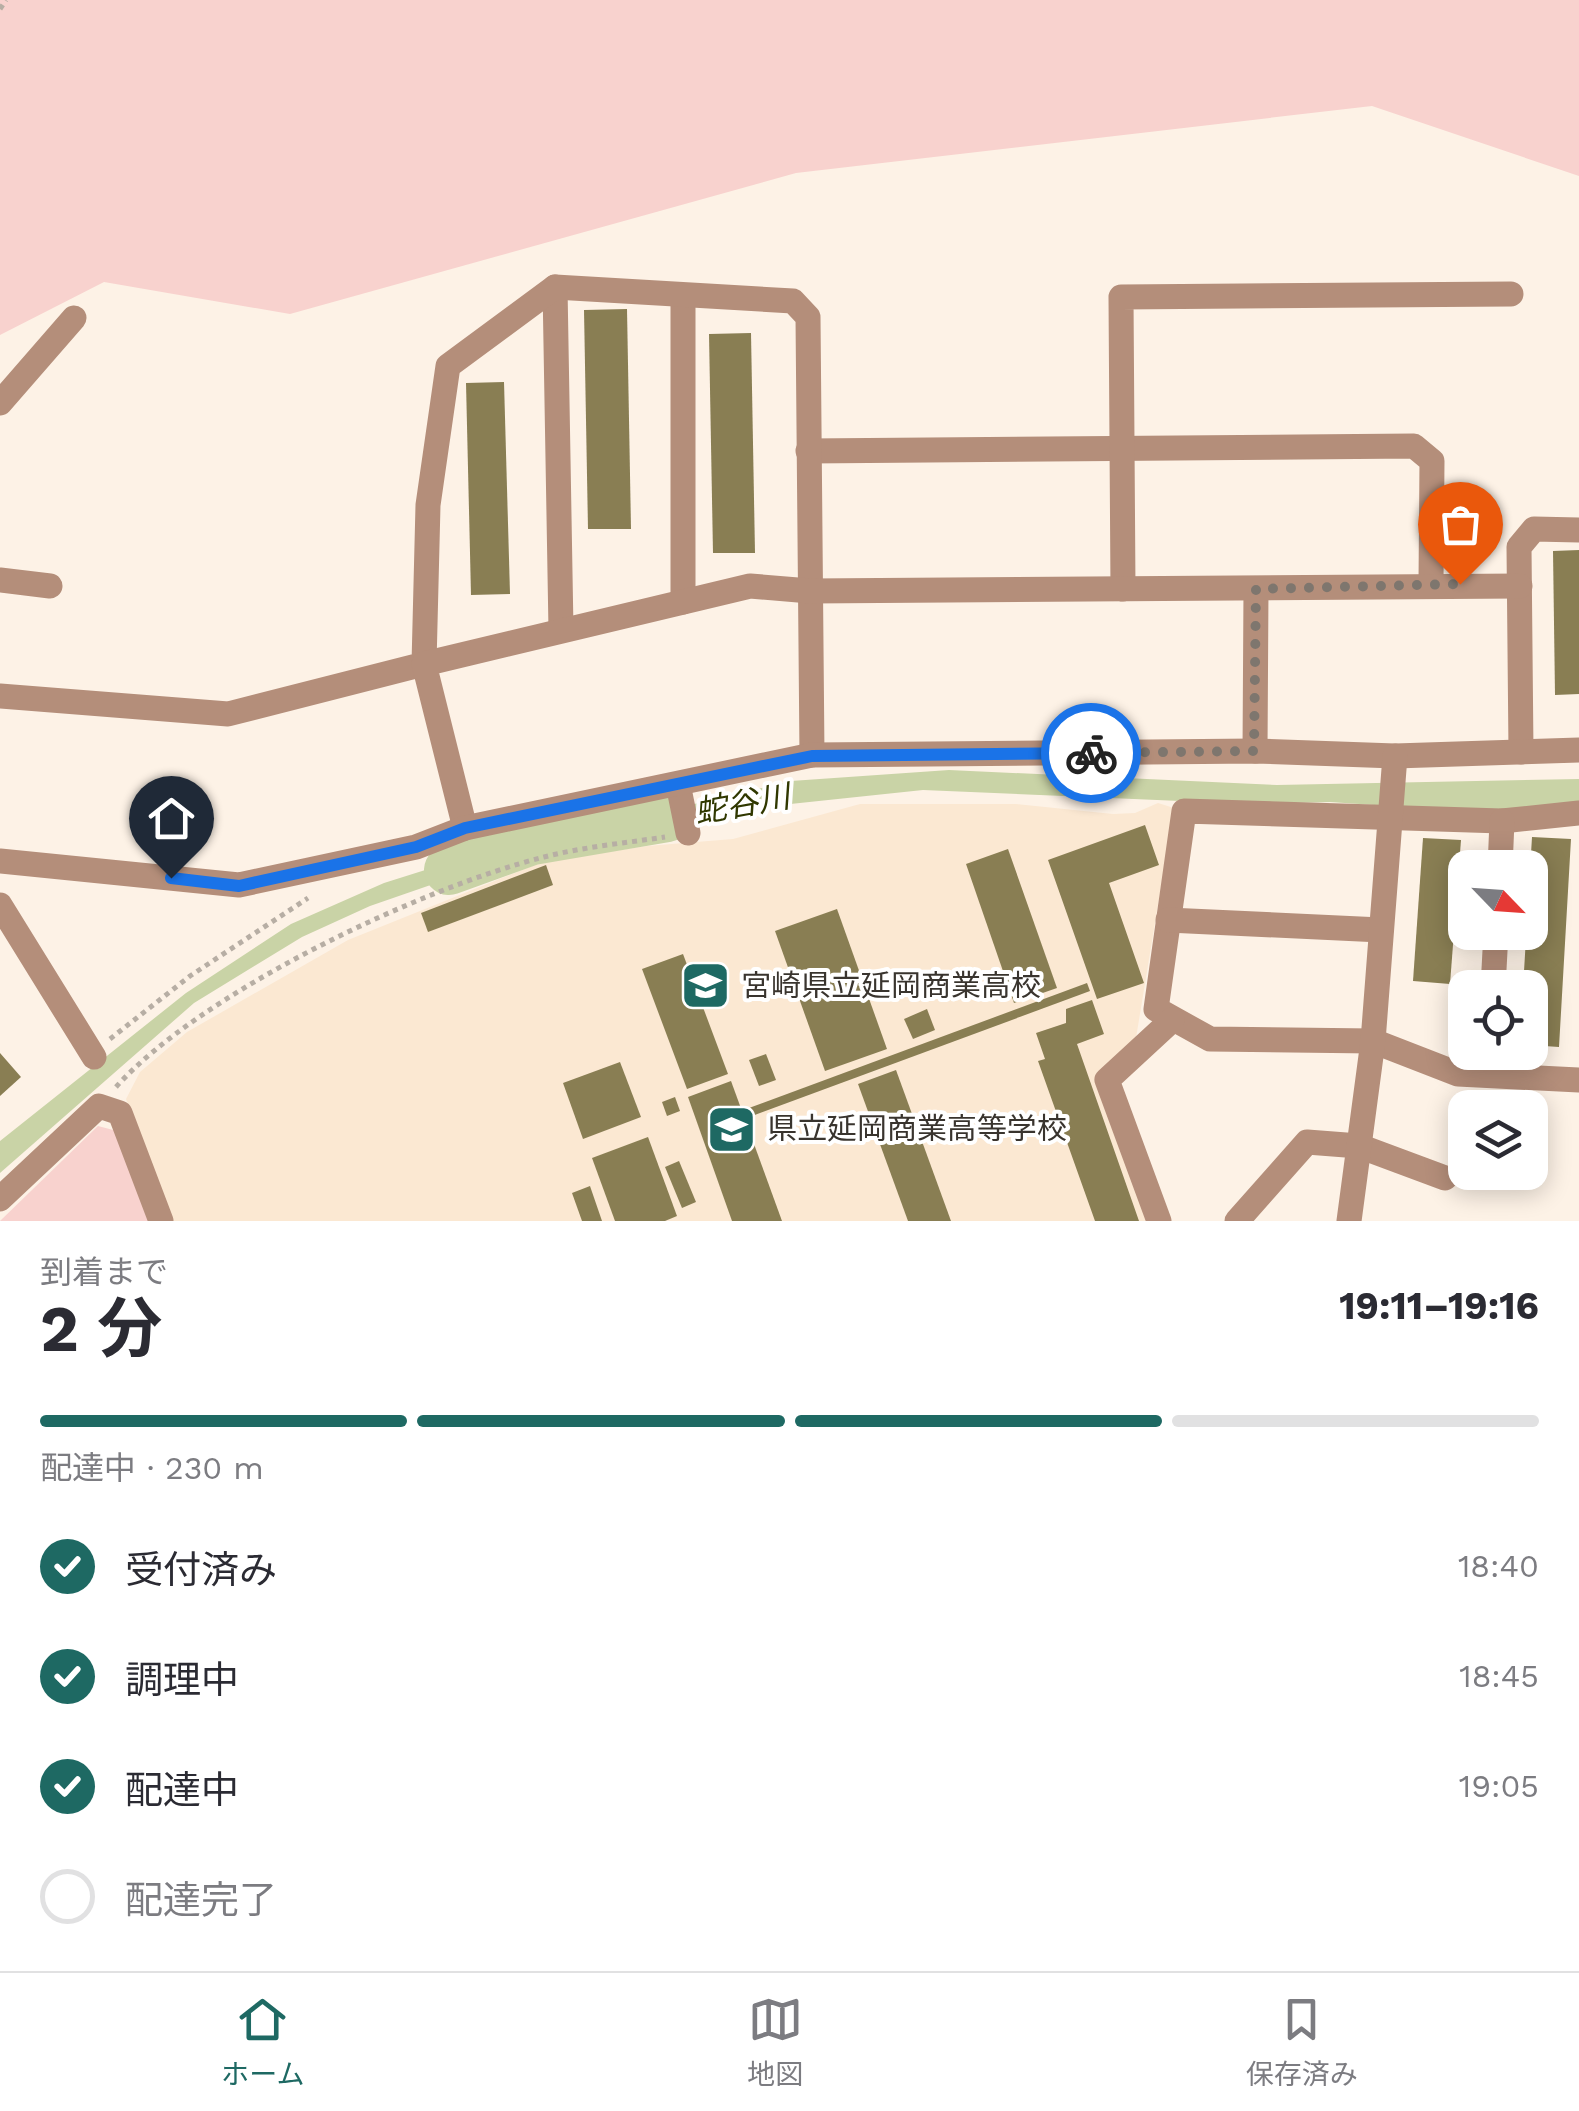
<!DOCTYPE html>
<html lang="ja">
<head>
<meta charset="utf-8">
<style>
	body { margin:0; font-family:"Work Sans","Noto Sans JP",sans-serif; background:#f2f2f3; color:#2b2b33; height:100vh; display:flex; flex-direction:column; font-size:38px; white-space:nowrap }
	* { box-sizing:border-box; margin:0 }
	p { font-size:32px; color:#7c7c81 }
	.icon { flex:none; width:55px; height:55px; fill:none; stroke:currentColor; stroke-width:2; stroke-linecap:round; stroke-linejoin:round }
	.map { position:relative; height:1221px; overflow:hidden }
	.panel { display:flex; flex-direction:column; background:#fff; flex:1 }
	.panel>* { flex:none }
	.needle { width:65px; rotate:115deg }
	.tools { position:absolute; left:1448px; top:850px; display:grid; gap:20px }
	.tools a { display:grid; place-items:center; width:100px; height:100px; border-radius:20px; background:#fff; box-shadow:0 5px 25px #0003; font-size:50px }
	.pin { position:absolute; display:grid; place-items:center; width:85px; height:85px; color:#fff; margin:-102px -42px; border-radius:50% 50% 50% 0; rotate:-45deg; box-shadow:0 0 10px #0007 }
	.pin .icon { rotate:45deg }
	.courier { position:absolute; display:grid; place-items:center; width:100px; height:100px; margin:-50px; border:8px solid #1a73e8; border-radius:50%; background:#fff; color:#222; box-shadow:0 2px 12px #0007 }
	.summary em { font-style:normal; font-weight:700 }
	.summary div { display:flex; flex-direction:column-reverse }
	.summary { display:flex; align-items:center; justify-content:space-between; height:170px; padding:0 40px }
	h1 { font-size:65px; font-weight:700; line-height:75px }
	.bar { display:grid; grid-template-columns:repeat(4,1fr); gap:15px 10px; align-content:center; height:120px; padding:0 40px }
	.bar i { height:12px; border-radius:8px; background:#e1e1e2 }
	.bar .active { background:#1e6963 }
	.bar p { grid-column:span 4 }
	ol { padding:0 40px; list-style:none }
	li { display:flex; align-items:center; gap:30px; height:110px }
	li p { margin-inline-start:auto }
	li .icon { padding:10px; border-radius:50%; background:#1e6963; color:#fff; stroke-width:4 }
	li:last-child { color:#7c7c81 }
	li i { width:55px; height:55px; border:5px solid #e1e1e2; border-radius:50% }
	.tab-bar { display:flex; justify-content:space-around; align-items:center; height:140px; border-top:2px solid #e1e1e2; background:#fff; font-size:28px; color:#7c7c81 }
	.tab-bar a { display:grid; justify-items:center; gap:5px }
	.tab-bar .active { color:#1e6963 }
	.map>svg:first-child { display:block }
	.built { fill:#fbe8d2 }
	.green { fill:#f8d2ce }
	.water { fill:#c9d3a6 }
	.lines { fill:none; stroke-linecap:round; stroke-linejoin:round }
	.river { stroke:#c9d3a6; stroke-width:50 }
	.building { fill:#897e53 }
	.path { stroke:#b7aea4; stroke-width:5; stroke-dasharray:5 5; stroke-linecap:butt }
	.minor { stroke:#b48e7a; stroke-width:25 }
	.done { stroke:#7e766e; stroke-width:10; stroke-dasharray:0 18 }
	.route { stroke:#1a73e8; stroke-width:12 }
	.labels { text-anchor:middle; stroke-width:8; stroke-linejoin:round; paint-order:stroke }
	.poi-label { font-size:30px; fill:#39342e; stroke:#fff; text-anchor:start }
	.water-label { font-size:32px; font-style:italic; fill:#303801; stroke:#fff }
</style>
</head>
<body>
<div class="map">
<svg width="1579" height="1221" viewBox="0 0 1579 1221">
	<rect width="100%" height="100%" fill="#fdf2e6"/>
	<polygon class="built" points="1158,803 1174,808 1135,1044 1096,1074 1147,1221 172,1221 126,1099 140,1072 187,1032 348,940 542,862 647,846 733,839 860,804 1016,804 1113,814 1135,813"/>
	<g class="green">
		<polygon points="0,0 1579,0 1579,176 1372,106 796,173 290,314 104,282 0,335"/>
		<polygon points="98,1126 117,1131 151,1221 0,1221"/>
	</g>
	<polygon class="water" points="949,770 1277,785 1579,779 1579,801 1507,814 1330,802 1251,804 923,790 705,813 549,844 370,906 302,937 194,1003 0,1173 0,1141 186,993 291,924 384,883 457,860 791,781"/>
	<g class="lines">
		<polyline class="river" points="449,870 532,840 667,817"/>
	</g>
	<g class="building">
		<polygon points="627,309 631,529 588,529 584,310"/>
		<polygon points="751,333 755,553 713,553 709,334"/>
		<polygon points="504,382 510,594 471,595 466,383"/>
		<polygon points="1579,550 1579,694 1555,695 1553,551"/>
		<polygon points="1145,825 1159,865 1109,883 1144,983 1097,999 1048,860"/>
		<polygon points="1532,837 1571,839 1559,1047 1530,1045 1530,988 1523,988"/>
		<polygon points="1423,838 1461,840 1450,984 1413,981"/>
		<polygon points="1008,849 1057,988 1014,1003 966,864"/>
		<polygon points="546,865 553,885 428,932 421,913"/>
		<polygon points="837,909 887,1049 825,1071 775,931"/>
		<polygon points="683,954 728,1074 687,1089 642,969"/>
		<polygon points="1087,983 1090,991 752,1116 749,1108"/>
		<polygon points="1092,1000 1104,1034 1077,1044 1139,1221 1095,1221 1038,1061 1045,1059 1036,1033 1066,1023 1066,1009"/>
		<polygon points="927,1009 935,1030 913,1039 904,1019"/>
		<polygon points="0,1053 21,1077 0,1096"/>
		<polygon points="766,1054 776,1080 759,1086 749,1060"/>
		<polygon points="620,1062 641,1117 583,1139 563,1083"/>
		<polygon points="896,1070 951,1221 908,1221 858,1084"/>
		<polygon points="731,1081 782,1221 732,1221 688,1097"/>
		<polygon points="675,1097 680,1111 667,1116 662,1102"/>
		<polygon points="648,1137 677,1216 665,1221 615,1221 592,1158"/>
		<polygon points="679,1161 696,1202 682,1208 665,1167"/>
		<polygon points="590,1186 602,1221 582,1221 572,1193"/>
	</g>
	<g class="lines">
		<g class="path">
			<polyline points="0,9 6,0"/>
			<polyline points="110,1039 190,976 308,898"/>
			<path d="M116,1087C200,993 420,888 544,857C583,847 625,843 665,837"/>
		</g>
		<g class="minor">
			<polyline points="555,287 561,630"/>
			<polyline points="683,297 683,602"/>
			<polyline points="0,403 74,318"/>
			<polyline points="808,451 1414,446 1432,461 1431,583"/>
			<polyline points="0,580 50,586"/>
			<polyline points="1123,589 1121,297 1511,294"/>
			<polyline points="0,696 228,714 424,664 428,505 448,366 555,287 793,301 808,317 812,755"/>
			<polyline points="1255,751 1256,589"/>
			<polyline points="1521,752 1519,547 1534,529 1579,530"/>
			<polyline points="678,784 688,833"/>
			<polyline points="1579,813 1502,821 1184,811 1156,1009 1210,1039 1373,1041 1458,1074 1579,1080"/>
			<polyline points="465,828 424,664 750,586 810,591 1520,586"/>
			<polyline points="0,861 239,885 416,847 465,828 812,755 1255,751 1395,756 1579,750"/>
			<polyline points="1500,868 1502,821"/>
			<polyline points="0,905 94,1057"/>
			<polyline points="1168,920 1381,930"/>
			<polyline points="1493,988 1496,932"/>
			<polyline points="0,1199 99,1106 120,1113 161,1221"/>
			<polyline points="1159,1221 1107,1080 1172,1020"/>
			<polyline points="1237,1221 1307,1142 1359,1146 1445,1178"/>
			<polyline points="1349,1221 1373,1041 1395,756"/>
		</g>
	</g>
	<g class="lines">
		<polyline class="done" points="1091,753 1254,751 1256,589 1460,584"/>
		<polyline class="route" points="171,878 239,886 416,847 465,828 812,756 1091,753"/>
	</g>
	<defs>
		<symbol id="school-square" viewBox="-11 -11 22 22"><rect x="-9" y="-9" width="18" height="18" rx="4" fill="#1e6963" stroke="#fff"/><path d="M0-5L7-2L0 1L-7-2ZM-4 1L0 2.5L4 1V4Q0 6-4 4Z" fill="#fff"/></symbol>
	</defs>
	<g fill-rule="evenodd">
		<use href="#school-square" x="678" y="958" width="55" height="55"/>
		<use href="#school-square" x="704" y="1102" width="55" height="55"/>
	</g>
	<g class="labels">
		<g class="poi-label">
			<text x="741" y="996">宮崎県立延岡商業高校</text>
			<text x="767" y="1139">県立延岡商業高等学校</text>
		</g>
		<g class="water-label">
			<text transform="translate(742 804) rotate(-10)" y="11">蛇谷川</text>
		</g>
	</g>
</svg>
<div class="tools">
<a><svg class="needle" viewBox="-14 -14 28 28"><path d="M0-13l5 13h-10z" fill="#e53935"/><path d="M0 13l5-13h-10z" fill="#7c7c81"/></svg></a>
<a><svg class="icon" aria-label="locate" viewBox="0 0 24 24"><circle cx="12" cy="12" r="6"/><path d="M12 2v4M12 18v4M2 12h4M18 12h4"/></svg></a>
<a><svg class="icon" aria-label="layers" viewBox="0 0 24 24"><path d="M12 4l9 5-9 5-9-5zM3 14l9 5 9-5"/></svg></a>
</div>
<div class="pin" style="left:1460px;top:584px;background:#ea580c"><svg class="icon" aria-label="bag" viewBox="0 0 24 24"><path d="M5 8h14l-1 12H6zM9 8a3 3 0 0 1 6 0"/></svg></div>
<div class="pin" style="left:171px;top:878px;background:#1f2937"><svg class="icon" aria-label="home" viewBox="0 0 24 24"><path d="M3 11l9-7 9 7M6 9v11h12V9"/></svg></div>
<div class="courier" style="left:1091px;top:753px"><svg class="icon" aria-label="bike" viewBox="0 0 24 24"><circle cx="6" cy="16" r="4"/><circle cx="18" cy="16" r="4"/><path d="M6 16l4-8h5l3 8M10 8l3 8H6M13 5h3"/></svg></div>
</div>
<section class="panel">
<div class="summary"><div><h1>2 分</h1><p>到着まで</p></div><em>19:11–19:16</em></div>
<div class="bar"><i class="active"></i><i class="active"></i><i class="active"></i><i></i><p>配達中 · 230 m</p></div>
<ol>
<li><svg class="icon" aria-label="check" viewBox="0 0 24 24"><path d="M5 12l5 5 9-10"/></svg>受付済み<p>18:40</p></li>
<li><svg class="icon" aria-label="check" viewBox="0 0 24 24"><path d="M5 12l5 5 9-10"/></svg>調理中<p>18:45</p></li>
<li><svg class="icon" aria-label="check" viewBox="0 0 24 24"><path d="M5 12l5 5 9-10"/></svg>配達中<p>19:05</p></li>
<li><i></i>配達完了</li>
</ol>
</section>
<nav class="tab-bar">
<a class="active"><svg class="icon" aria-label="home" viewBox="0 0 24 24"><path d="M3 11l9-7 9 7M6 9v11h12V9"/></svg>ホーム</a>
<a><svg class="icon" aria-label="map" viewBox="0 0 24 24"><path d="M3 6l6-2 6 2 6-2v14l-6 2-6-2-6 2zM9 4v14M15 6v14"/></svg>地図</a>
<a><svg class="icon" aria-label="saved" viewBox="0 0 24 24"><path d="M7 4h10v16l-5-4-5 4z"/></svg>保存済み</a>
</nav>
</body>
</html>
